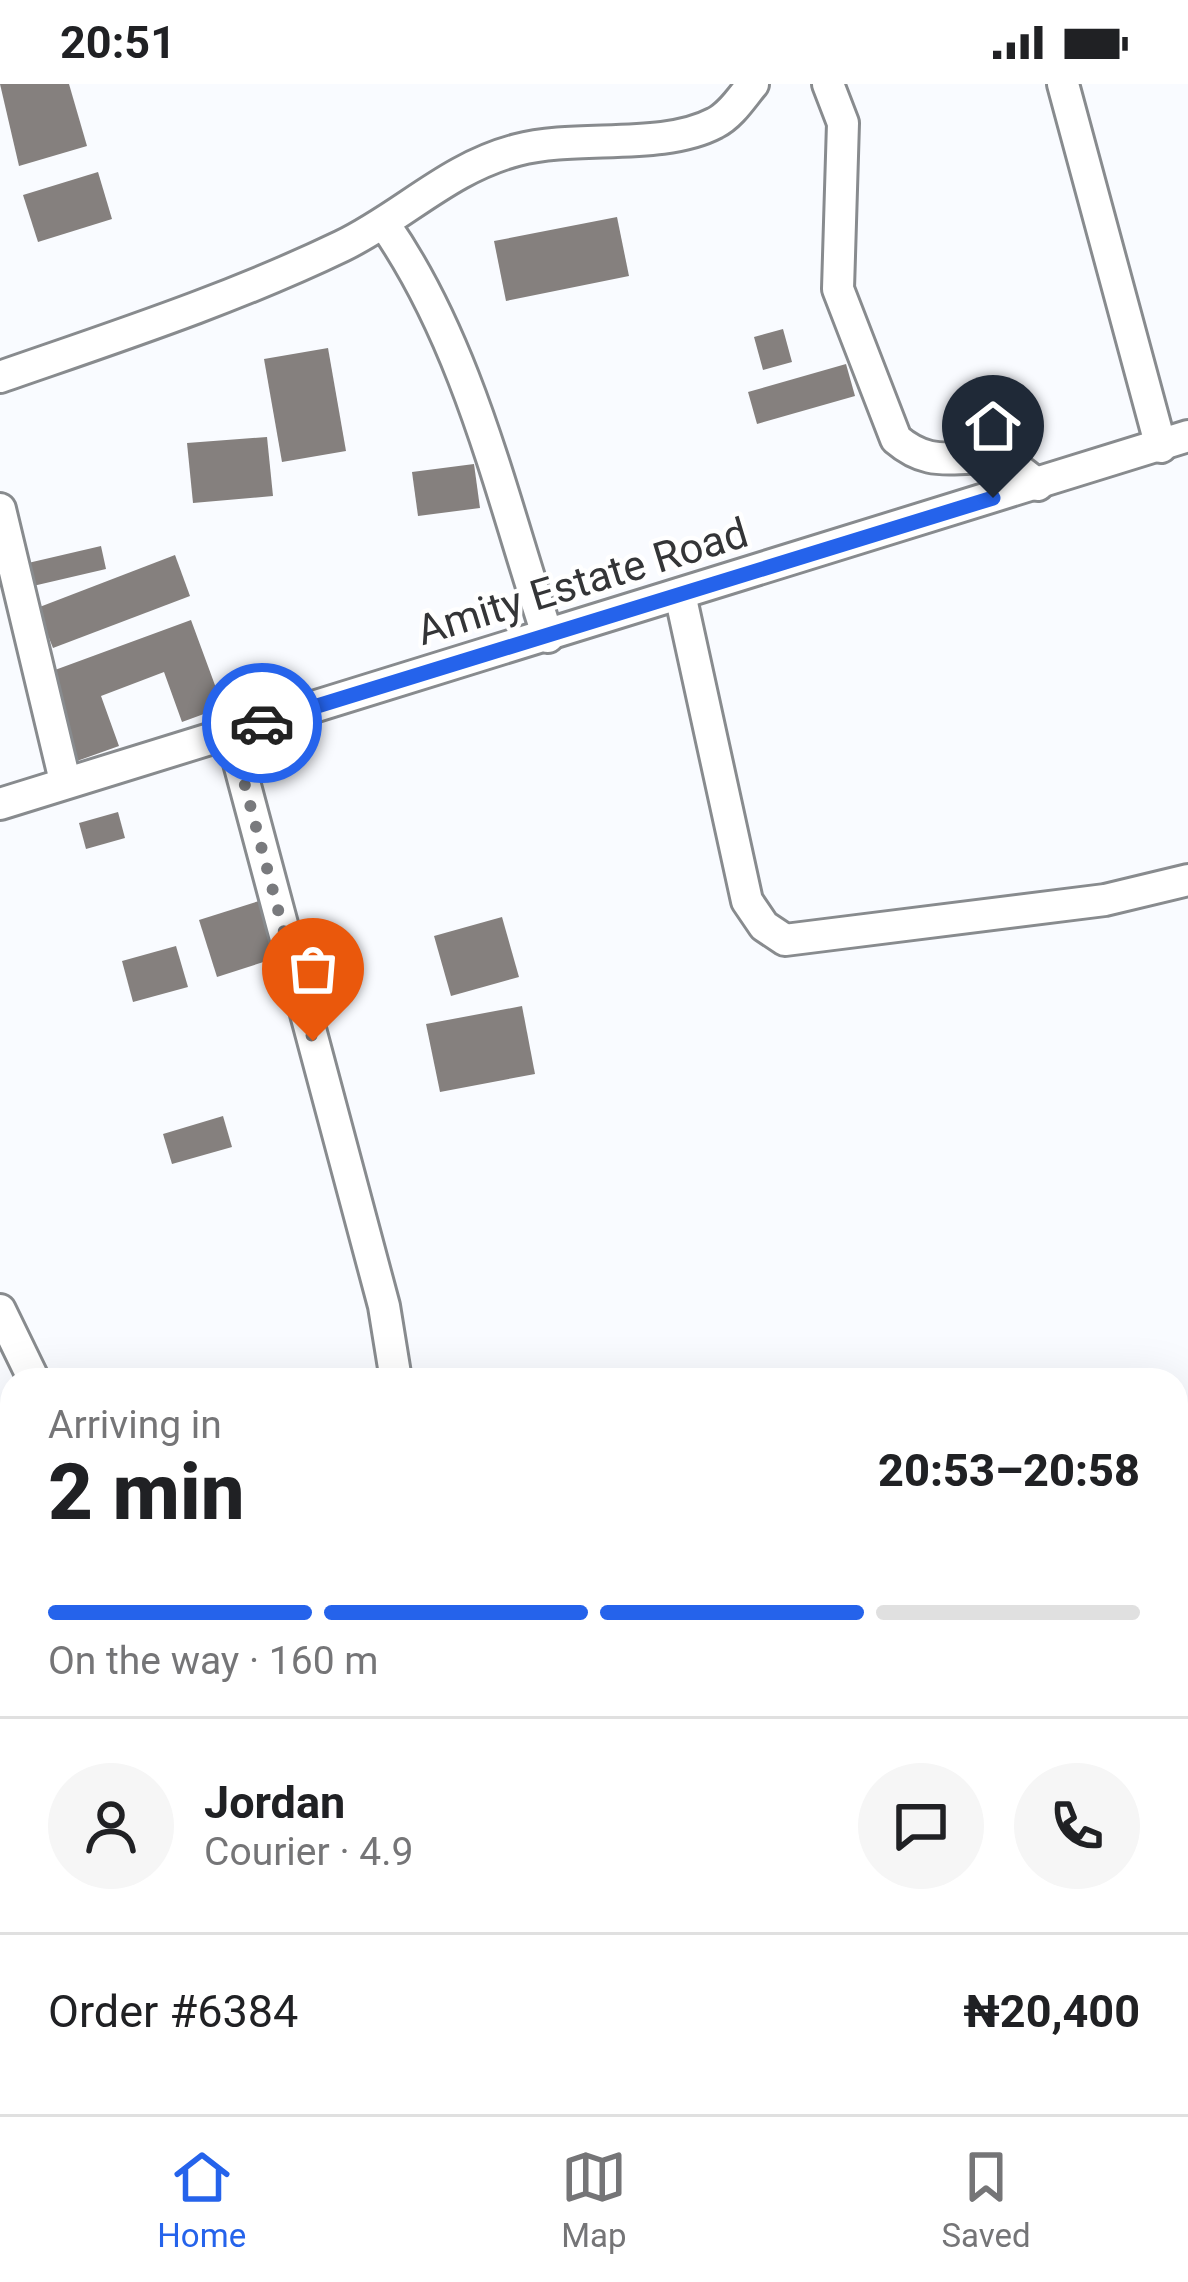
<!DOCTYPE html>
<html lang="en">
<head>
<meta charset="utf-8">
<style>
	body { margin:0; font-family:Roboto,sans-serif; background:#f6f6f6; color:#202124; height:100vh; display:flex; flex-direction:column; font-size:45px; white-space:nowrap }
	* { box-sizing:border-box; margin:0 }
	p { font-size:39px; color:#757577 }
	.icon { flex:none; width:66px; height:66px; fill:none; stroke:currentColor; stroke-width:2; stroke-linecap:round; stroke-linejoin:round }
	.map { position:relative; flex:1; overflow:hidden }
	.details { position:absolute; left:0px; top:1284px; width:1188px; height:747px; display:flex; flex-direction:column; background:#fff; border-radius:36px 36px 0 0; box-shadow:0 12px 48px #0002 }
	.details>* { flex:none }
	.pin { position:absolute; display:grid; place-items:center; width:102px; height:102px; color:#fff; margin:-123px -51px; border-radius:50% 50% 50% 0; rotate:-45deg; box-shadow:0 0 12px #0007 }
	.pin .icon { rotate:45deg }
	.courier { position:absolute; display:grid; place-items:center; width:120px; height:120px; margin:-60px; border:9px solid #2563eb; border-radius:50%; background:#fff; color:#222; box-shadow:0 3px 15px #0007 }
	.head em { font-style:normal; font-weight:800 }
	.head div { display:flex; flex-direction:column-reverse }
	.head { display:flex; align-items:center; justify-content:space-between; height:204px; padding:0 48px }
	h1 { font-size:78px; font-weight:800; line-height:90px }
	.bar { display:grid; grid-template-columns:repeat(4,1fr); gap:18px 12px; align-content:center; height:144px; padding:0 48px }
	.bar i { height:15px; border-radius:9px; background:#e0e0e0 }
	.bar .current { background:#2563eb }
	.bar p { grid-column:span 4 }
	.line { display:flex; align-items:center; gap:30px; padding:0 48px; border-top:3px solid #e0e0e0 }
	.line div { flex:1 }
	.round { display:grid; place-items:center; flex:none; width:126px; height:126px; border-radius:63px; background:#f6f6f6 }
	.status { display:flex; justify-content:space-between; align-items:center; height:84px; padding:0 60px; background:#fff; direction:ltr }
	.status svg { height:33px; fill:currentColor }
	.dock { display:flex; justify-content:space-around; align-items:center; height:168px; border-top:3px solid #e0e0e0; background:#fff; font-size:33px; color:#757577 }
	.dock a { display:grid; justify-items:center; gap:6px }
	.dock .current { color:#2563eb }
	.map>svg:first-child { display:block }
	.building { fill:#85807e }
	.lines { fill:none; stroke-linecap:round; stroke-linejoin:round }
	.lane-casing { stroke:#888b8e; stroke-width:21 }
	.street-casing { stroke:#888b8e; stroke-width:36 }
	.path { stroke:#a6a8ab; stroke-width:6; stroke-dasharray:9 9; stroke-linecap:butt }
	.lane { stroke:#fff; stroke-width:15 }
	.street { stroke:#fff; stroke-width:30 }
	.done { stroke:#797a7d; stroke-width:12; stroke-dasharray:0 21.6 }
	.route { stroke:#2563eb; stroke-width:15 }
	.labels { text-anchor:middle; stroke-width:9; stroke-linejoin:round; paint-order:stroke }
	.street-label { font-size:42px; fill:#343537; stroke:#fff }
</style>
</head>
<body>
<div class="status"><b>20:51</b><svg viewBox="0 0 49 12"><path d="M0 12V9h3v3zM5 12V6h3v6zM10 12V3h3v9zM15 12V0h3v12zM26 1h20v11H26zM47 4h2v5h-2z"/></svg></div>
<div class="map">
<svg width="1188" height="2030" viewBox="0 0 1188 2030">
	<rect width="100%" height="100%" fill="#f9fbff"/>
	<g class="building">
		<polygon points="0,0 69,0 87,62 19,82"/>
		<polygon points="98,88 112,135 38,158 23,111"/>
		<polygon points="617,133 629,192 506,217 494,157"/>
		<polygon points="783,245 792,278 763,286 754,253"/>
		<polygon points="328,264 346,367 282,378 264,275"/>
		<polygon points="846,280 855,312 757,340 748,308"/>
		<polygon points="267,353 273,412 193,419 187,359"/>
		<polygon points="474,380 480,424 418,432 412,388"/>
		<polygon points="101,462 106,485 33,502 28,479"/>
		<polygon points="175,471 190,512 53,564 37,524"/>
		<polygon points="191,536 223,623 182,638 164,588 101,612 119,662 77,677 44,590"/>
		<polygon points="118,728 125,754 86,765 79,739"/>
		<polygon points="259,817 276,874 217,893 199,836"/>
		<polygon points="502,833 519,893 451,912 434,852"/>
		<polygon points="176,862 188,903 133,918 122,877"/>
		<polygon points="522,922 535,990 440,1008 426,940"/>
		<polygon points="223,1032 232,1063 172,1080 163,1050"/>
		<polygon points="5,1368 12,1401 12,1466 0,1476 0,1370"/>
	</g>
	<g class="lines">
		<defs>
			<g id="lane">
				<polyline points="0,1826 12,1815"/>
				<polyline points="369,2019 372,2030"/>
				<polyline points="324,2030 335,2019"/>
			</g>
			<g id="street">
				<path d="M828,0L843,39L838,205L896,355C937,390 962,364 1005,379C1017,383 1028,393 1038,401"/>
				<polyline points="1063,0 1161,363"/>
				<path d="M385,141C469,262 502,415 548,553"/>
				<path d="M0,293C115,253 232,215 342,162C404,132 448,84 517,66C577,50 662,67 715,39C731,31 742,13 753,0"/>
				<polyline points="0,425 65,697"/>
				<polyline points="680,510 747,817 764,842 785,856 1105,816 1188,796"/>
				<polyline points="231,649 384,1222 396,1296"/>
				<polyline points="0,720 1188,352"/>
				<polyline points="0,1226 34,1296"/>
			</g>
		</defs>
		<use href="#lane" class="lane-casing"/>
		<use href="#street" class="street-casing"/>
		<polyline class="path" points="582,2019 585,2030"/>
		<use href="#lane" class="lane"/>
		<use href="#street" class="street"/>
	</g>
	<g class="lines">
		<polyline class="done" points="262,639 231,649 313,957"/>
		<polyline class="route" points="262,639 993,414"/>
	</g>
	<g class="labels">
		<g class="street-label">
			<text transform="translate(582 497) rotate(-17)" y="15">Amity Estate Road</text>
		</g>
	</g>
</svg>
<div class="pin" style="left:313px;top:957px;background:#ea580c"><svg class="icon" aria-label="bag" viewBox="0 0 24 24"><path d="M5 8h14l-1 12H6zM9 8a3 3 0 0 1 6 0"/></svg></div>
<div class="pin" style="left:993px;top:414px;background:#1f2937"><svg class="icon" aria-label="home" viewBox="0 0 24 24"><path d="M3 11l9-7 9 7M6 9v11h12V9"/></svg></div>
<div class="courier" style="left:262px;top:639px"><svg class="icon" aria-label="car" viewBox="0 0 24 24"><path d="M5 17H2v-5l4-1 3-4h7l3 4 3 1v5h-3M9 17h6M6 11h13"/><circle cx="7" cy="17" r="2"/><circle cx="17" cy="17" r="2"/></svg></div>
<section class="details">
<div class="head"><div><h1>2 min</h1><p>Arriving in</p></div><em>20:53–20:58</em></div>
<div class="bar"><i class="current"></i><i class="current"></i><i class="current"></i><i></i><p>On the way · 160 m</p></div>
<div class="line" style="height:216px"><a class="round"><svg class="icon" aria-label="person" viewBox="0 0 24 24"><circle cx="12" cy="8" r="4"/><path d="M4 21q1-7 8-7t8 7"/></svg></a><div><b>Jordan</b><p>Courier · 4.9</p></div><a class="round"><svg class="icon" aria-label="chat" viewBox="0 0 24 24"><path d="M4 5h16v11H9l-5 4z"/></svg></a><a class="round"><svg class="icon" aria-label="phone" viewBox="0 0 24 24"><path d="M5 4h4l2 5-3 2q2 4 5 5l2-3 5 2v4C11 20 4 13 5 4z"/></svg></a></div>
<div class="line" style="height:156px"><div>Order #6384</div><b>₦20,400</b></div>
</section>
</div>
<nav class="dock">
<a class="current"><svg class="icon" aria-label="home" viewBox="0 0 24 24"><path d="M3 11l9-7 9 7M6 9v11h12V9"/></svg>Home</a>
<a><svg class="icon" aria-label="map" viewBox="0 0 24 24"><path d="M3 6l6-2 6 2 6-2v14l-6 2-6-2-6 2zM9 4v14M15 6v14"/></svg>Map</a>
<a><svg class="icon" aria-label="saved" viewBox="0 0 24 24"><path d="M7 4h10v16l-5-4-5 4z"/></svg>Saved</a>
</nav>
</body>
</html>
